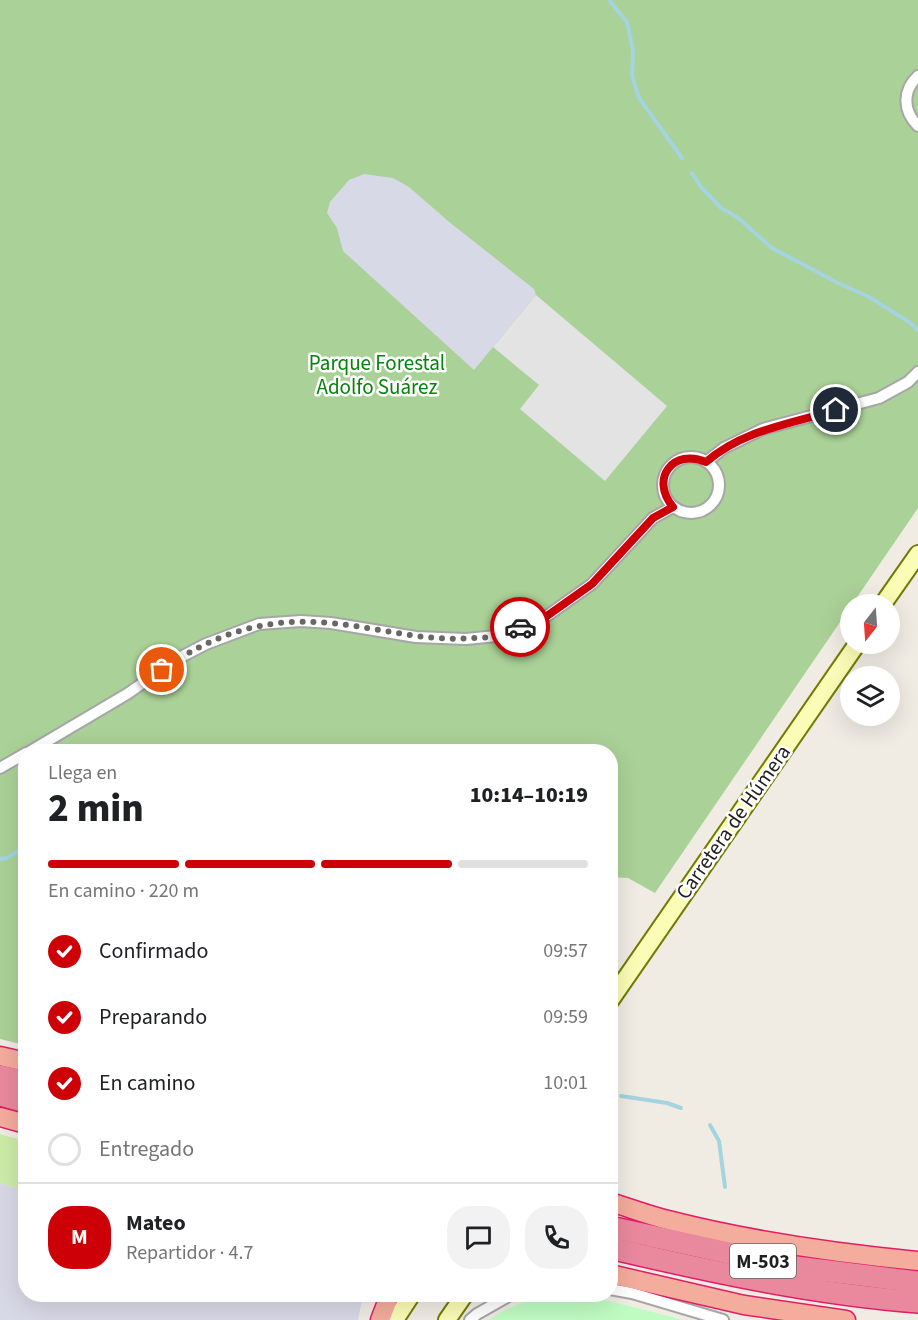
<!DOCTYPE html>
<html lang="es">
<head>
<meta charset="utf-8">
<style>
	body { margin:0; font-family:"Source Sans 3",sans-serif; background:#f2f2f2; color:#202124; height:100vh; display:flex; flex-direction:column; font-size:22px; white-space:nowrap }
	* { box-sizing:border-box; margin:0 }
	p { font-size:20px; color:#757577 }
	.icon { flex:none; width:33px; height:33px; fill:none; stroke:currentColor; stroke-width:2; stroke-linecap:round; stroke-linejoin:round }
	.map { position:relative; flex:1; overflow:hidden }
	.drawer { position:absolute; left:18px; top:744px; width:600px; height:558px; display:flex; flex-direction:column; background:#fff; border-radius:24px; box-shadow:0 6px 24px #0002 }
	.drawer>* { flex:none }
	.needle { width:39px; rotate:197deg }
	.buttons { position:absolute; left:840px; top:594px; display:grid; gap:12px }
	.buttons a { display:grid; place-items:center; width:60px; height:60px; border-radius:50%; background:#fff; box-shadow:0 6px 24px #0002; font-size:30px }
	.pin { position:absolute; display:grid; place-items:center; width:51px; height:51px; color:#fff; margin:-26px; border:3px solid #fff; border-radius:50%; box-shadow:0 2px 6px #0007 }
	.courier { position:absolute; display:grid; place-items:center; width:60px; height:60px; margin:-30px; border:4px solid #cd0007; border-radius:50%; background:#fff; color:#222; box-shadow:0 2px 8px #0007 }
	.head em { font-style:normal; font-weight:800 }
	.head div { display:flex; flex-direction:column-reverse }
	.head { display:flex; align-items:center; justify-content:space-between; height:102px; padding:0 30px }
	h1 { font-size:39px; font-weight:800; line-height:45px }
	.bar { display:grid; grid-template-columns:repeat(4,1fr); gap:9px 6px; align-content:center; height:72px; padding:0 30px }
	.bar i { height:8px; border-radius:4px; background:#e0e0e0 }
	.bar .on { background:#cd0007 }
	.bar p { grid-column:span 4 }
	.line { display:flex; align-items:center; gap:15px; padding:0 30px; border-top:2px solid #e0e0e0 }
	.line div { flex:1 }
	.round { display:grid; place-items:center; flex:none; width:63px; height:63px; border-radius:24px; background:#f2f2f2 }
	ol { padding:0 30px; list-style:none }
	li { display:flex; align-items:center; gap:18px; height:66px }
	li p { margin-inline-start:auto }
	li .icon { padding:6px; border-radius:50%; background:#cd0007; color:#fff; stroke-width:4 }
	li:last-child { color:#757577 }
	li i { width:33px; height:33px; border:3px solid #e0e0e0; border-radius:50% }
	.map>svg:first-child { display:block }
	.grass { fill:#cceca8 }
	.forest { fill:#aad197 }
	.park { fill:#bffcc2 }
	.parking { fill:#e3e3e3 }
	.plaza { fill:#d8d9e6 }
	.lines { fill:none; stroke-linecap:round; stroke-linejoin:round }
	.stream { stroke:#a3d4df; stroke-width:4 }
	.minor-casing { stroke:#a6a6a6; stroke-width:14 }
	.secondary-casing { stroke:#727b00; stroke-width:20 }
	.trunk-casing { stroke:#e21d67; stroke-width:21 }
	.motorway-casing { stroke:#e21d67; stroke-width:24 }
	.minor { stroke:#fff; stroke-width:10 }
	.secondary { stroke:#fbfcb6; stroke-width:16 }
	.trunk { stroke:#f4ac9c; stroke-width:18 }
	.motorway { stroke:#ea899e; stroke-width:21 }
	.done { stroke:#686764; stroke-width:6; stroke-dasharray:0 10.8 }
	.route { stroke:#cd0007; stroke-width:8 }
	.labels { text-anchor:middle; stroke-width:5; stroke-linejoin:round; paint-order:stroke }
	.shield { fill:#fff; stroke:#626262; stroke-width:1.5 }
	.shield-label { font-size:20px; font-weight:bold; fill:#1f1f1f }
	.park-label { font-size:21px; fill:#07820d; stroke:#fff }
	.street-label { font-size:21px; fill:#1f1f1f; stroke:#fff }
</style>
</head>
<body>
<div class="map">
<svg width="918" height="1320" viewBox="0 0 918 1320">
	<rect width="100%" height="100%" fill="#f0ece4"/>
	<polygon class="grass" points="0,1134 25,1141 25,1191 0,1183"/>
	<polygon class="forest" points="0,0 918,0 918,508 655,893 628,878 611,877 610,752 26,752 25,1045 0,1039"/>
	<path class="park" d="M568,1295C608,1299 645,1310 683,1320H489C513,1302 539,1298 568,1295Z"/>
	<polygon class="parking" points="536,295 667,406 605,481 520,409 539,385 493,347"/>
	<g class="plaza">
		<polygon points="364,174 393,178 409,187 448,221 534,289 536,295 474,370 343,251 337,228 327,213 330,202 349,180"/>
		<polygon points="0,1183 25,1191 26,1294 363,1295 358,1320 0,1320"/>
	</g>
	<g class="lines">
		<g class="stream">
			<polyline points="609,0 627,22 633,50 632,76 639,98 682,158"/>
			<polyline points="692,173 701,187 721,208 737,217 772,248 838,283 869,297 909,322 918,330"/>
			<polyline points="0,859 7,858 26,846"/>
			<polyline points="621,1096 667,1103 681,1108"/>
			<polyline points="710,1125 719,1141 725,1187"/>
		</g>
		<defs>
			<g id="minor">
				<path d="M918,76C902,91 903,111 918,126"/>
				<circle cx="691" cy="485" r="28"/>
				<polyline points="706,462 724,448 763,429 879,398 908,382 918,372"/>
				<polyline points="29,752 127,694 179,658 206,644 259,624 301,621 331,623 416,637 466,639 496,636 544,618 592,584 653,518 673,507"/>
				<polyline points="0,768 26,753"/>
				<polyline points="610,1289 632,1293 723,1320"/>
				<polyline points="470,1320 477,1314 512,1294"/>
			</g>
			<g id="secondary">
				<polyline points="883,604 918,554"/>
				<polyline points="610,1001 857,644"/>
				<polyline points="395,1320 412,1294"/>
				<polyline points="447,1320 465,1294"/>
			</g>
			<g id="trunk">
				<polyline points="0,1056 26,1062"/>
				<polyline points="0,1117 26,1124"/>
				<path d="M610,1202C630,1208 648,1215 668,1220C750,1241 834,1253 918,1261"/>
				<polyline points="610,1274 744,1305 846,1320"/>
				<polyline points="380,1320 390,1294"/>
			</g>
			<g id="motorway">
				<polyline points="0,1076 26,1082"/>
				<polyline points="0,1095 26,1102"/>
				<polyline points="610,1227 788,1266 918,1282"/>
				<path d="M610,1248C712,1272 814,1294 918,1302"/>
			</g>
		</defs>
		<use href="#minor" class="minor-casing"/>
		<use href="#secondary" class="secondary-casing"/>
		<use href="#trunk" class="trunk-casing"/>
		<use href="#motorway" class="motorway-casing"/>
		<use href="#minor" class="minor"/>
		<use href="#secondary" class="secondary"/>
		<use href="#trunk" class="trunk"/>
		<use href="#motorway" class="motorway"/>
	</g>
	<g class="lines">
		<path class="done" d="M162,670C215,633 265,617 330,623C378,627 422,642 471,638C480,638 490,638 498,635C506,633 513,630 520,627"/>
		<path class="route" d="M520,627L544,618L592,584L653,518L673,507C649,478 674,448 706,462C743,430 790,424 836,410"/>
	</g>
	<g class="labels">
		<rect class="shield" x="730" y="1244" width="66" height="34" rx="4.5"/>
		<g class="shield-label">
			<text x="763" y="1268">M-503</text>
		</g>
		<g class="park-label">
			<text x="377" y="370">Parque Forestal<tspan x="377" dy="24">Adolfo Suárez</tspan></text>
		</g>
		<g class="street-label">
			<text transform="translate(733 822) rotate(-55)" y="7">Carretera de Húmera</text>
		</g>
	</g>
</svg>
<div class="buttons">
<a><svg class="needle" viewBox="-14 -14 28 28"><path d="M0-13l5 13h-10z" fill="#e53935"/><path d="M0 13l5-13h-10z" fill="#757577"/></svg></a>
<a><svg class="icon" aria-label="layers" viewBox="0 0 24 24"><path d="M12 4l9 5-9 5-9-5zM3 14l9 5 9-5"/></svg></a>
</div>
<div class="pin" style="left:162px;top:670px;background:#ea580c"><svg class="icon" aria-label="bag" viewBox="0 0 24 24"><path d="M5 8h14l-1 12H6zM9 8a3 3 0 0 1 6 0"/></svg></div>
<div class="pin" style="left:836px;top:410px;background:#1f2937"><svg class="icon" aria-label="home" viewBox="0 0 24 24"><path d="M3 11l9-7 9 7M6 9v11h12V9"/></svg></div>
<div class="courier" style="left:520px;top:627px"><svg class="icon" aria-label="car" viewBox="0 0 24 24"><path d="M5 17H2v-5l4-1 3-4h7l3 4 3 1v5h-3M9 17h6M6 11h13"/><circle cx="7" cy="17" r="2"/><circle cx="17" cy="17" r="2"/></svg></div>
<section class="drawer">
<div class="head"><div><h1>2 min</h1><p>Llega en</p></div><em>10:14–10:19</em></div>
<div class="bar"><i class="on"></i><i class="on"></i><i class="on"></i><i></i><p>En camino · 220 m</p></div>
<ol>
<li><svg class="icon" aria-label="check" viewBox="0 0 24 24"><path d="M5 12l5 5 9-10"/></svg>Confirmado<p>09:57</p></li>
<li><svg class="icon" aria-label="check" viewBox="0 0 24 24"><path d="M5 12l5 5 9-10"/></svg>Preparando<p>09:59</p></li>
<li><svg class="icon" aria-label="check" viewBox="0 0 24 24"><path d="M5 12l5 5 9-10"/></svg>En camino<p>10:01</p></li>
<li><i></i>Entregado</li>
</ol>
<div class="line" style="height:108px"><b class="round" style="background:#cd0007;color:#fff">M</b><div><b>Mateo</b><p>Repartidor · 4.7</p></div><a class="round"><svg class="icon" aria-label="chat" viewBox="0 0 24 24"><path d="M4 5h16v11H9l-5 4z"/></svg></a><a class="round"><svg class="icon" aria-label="phone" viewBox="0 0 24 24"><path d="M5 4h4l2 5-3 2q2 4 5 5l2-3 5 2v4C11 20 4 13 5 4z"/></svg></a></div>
</section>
</div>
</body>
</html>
